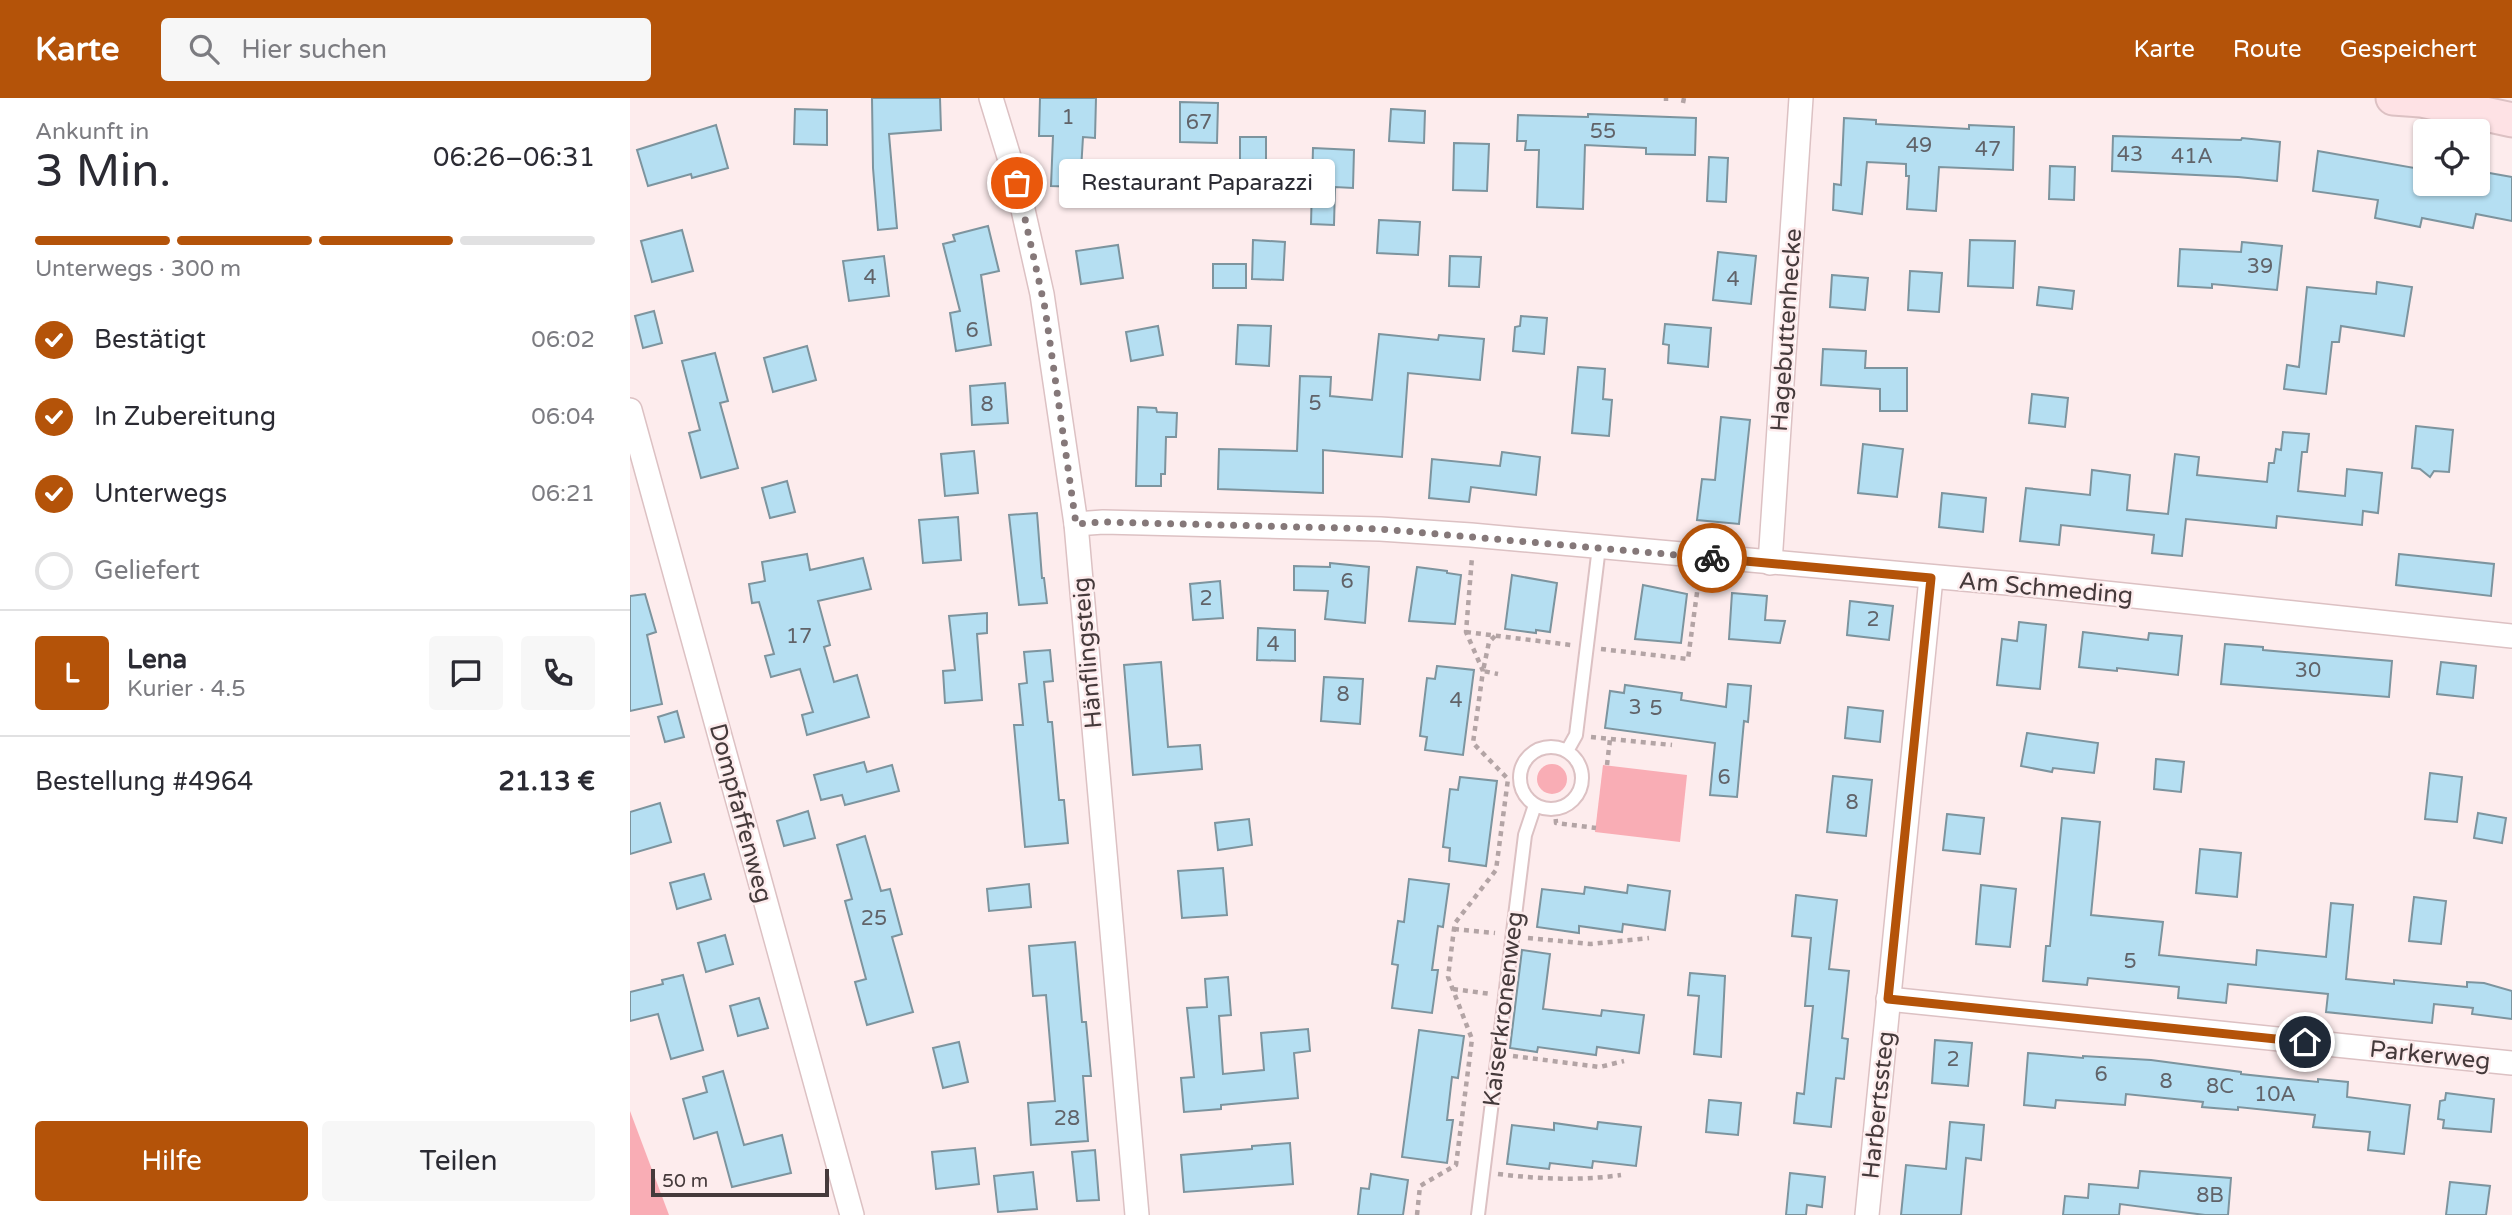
<!DOCTYPE html>
<html lang="de">
<head>
<meta charset="utf-8">
<style>
	body { margin:0; font-family:"Varela Round",sans-serif; background:#f7f7f7; color:#2b2b33; height:100vh; display:flex; flex-direction:column; font-size:26px; white-space:nowrap }
	* { box-sizing:border-box; margin:0 }
	p { font-size:23px; color:#7c7c81 }
	.icon { flex:none; width:38px; height:38px; fill:none; stroke:currentColor; stroke-width:2; stroke-linecap:round; stroke-linejoin:round }
	.map { position:relative; flex:1; overflow:hidden }
	.sheet { display:flex; flex-direction:column; background:#fff; width:630px }
	.sheet>* { flex:none }
	.controls { position:absolute; left:1783px; top:21px; display:grid; gap:14px }
	.controls a { display:grid; place-items:center; width:77px; height:77px; border-radius:7px; background:#fff; box-shadow:0 2px 5px #0004; font-size:35px }
	.scale { position:absolute; left:21px; bottom:18px; width:178px; box-sizing:border-box; padding-left:7px; border:4px solid #453a3b; border-top:0; font-size:19px; line-height:24px; white-space:nowrap; color:#453a3b; -webkit-text-stroke:5px #fdeced; paint-order:stroke }
	.pin { position:absolute; display:grid; place-items:center; width:60px; height:60px; color:#fff; margin:-30px; border:4px solid #fff; border-radius:50%; box-shadow:0 2px 7px #0007 }
	.courier { position:absolute; display:grid; place-items:center; width:70px; height:70px; margin:-35px; border:5px solid #b45309; border-radius:50%; background:#fff; color:#222; box-shadow:0 2px 9px #0007 }
	.bubble { position:absolute; height:49px; border-radius:7px; background:#fff; box-shadow:0 2px 5px #0004; font-size:23px; font-weight:600; line-height:49px; text-align:center }
	.headline em { font-style:normal; font-weight:600 }
	.headline div { display:flex; flex-direction:column-reverse }
	.headline { display:flex; align-items:center; justify-content:space-between; height:119px; padding:0 35px }
	h1 { font-size:46px; font-weight:600; line-height:52px }
	.bar { display:grid; grid-template-columns:repeat(4,1fr); gap:10px 7px; align-content:center; height:84px; padding:0 35px }
	.bar i { height:9px; border-radius:5px; background:#e1e1e2 }
	.bar .active { background:#b45309 }
	.bar p { grid-column:span 4 }
	.line { display:flex; align-items:center; gap:18px; padding:0 35px; border-top:2px solid #e1e1e2 }
	.line div { flex:1 }
	.round { display:grid; place-items:center; flex:none; width:74px; height:74px; border-radius:7px; background:#f7f7f7 }
	ol { padding:0 35px; list-style:none }
	li { display:flex; align-items:center; gap:21px; height:77px }
	li p { margin-inline-start:auto }
	li .icon { padding:7px; border-radius:50%; background:#b45309; color:#fff; stroke-width:4 }
	li:last-child { color:#7c7c81 }
	li i { width:38px; height:38px; border:4px solid #e1e1e2; border-radius:50% }
	.cta { display:flex; gap:14px; margin-top:auto; padding:14px 35px }
	.cta a { flex:1; height:80px; border-radius:7px; background:#b45309; color:#fff; font-size:28px; font-weight:600; line-height:80px; text-align:center }
	.cta a+a { background:#f7f7f7; color:#2b2b33 }
	header { display:flex; align-items:center; gap:42px; box-sizing:border-box; height:98px; padding:0 35px; background:#b45309; color:#fff }
	header strong { font-size:33px }
	nav { display:flex; gap:38px; margin-inline-start:auto; font-size:24px }
	.search { width:490px; height:63px; background:#f7f7f7; display:flex; align-items:center; gap:18px; box-sizing:border-box; padding:0 24px; border-radius:7px; color:#7c7c81; font-size:26px }
	main { display:flex; flex:1; min-height:0 }
	.map>svg:first-child { display:block }
	.green { fill:#f9adb5 }
	.building { fill:#b5dff2; stroke:#7d949e; stroke-width:2 }
	.lines { fill:none; stroke-linecap:round; stroke-linejoin:round }
	.lane-casing { stroke:#dcc1c3; stroke-width:16 }
	.street-casing { stroke:#dcc1c3; stroke-width:26 }
	.secondary-casing { stroke:#dcc1c3; stroke-width:37 }
	.path { stroke:#b3a4a5; stroke-width:4.5; stroke-dasharray:5 5; stroke-linecap:butt }
	.lane { stroke:#fff; stroke-width:12 }
	.street { stroke:#fff; stroke-width:23 }
	.secondary { stroke:#fee2e5; stroke-width:33 }
	.done { stroke:#857879; stroke-width:7; stroke-dasharray:0 12.6 }
	.route { stroke:#b45309; stroke-width:9 }
	.labels { text-anchor:middle; stroke-width:5; stroke-linejoin:round; paint-order:stroke }
	.number-label { font-size:21px; fill:#616369 }
	.street-label { font-size:24px; fill:#453a3b; stroke:#fdeced }
</style>
</head>
<body>
<header>
<strong>Karte</strong>
<div class="search"><svg class="icon" aria-label="search" viewBox="0 0 24 24"><circle cx="10" cy="10" r="6"/><path d="M15 15l6 6"/></svg>Hier suchen</div>
<nav><a>Karte</a><a>Route</a><a>Gespeichert</a></nav>
</header>
<main>
<section class="sheet">
<div class="headline"><div><h1>3 Min.</h1><p>Ankunft in</p></div><em>06:26–06:31</em></div>
<div class="bar"><i class="active"></i><i class="active"></i><i class="active"></i><i></i><p>Unterwegs · 300 m</p></div>
<ol>
<li><svg class="icon" aria-label="check" viewBox="0 0 24 24"><path d="M5 12l5 5 9-10"/></svg>Bestätigt<p>06:02</p></li>
<li><svg class="icon" aria-label="check" viewBox="0 0 24 24"><path d="M5 12l5 5 9-10"/></svg>In Zubereitung<p>06:04</p></li>
<li><svg class="icon" aria-label="check" viewBox="0 0 24 24"><path d="M5 12l5 5 9-10"/></svg>Unterwegs<p>06:21</p></li>
<li><i></i>Geliefert</li>
</ol>
<div class="line" style="height:126px"><b class="round" style="background:#b45309;color:#fff">L</b><div><b>Lena</b><p>Kurier · 4.5</p></div><a class="round"><svg class="icon" aria-label="chat" viewBox="0 0 24 24"><path d="M4 5h16v11H9l-5 4z"/></svg></a><a class="round"><svg class="icon" aria-label="phone" viewBox="0 0 24 24"><path d="M5 4h4l2 5-3 2q2 4 5 5l2-3 5 2v4C11 20 4 13 5 4z"/></svg></a></div>
<div class="line" style="height:91px"><div>Bestellung #4964</div><b>21.13 €</b></div>
<div class="cta"><a>Hilfe</a><a>Teilen</a></div>
</section>
<div class="map">
<svg width="1882" height="1117" viewBox="0 0 1882 1117">
	<rect width="100%" height="100%" fill="#fdeced"/>
	<g class="green">
		<circle cx="922" cy="681" r="15"/>
		<polygon points="973,667 1057,677 1050,744 965,734"/>
		<polygon points="0,1013 39,1117 0,1117"/>
	</g>
	<g class="building">
		<polygon points="242,0 310,0 311,32 259,36 267,130 248,132 243,70"/>
		<polygon points="410,0 466,0 465,40 453,39 450,89 421,88 423,38 409,38"/>
		<polygon points="550,4 588,5 587,45 550,44"/>
		<polygon points="165,11 197,12 197,47 164,46"/>
		<polygon points="761,11 795,13 794,45 759,43"/>
		<polygon points="958,16 1066,20 1065,57 1016,56 1016,50 955,47 953,111 907,109 909,52 895,52 896,43 887,43 888,17 958,19"/>
		<polygon points="1214,20 1246,22 1246,26 1339,31 1339,27 1384,29 1383,72 1309,69 1306,113 1277,111 1279,78 1276,78 1276,66 1237,64 1232,116 1203,112 1204,86 1211,87"/>
		<polygon points="86,27 98,70 62,80 61,76 18,88 7,52"/>
		<polygon points="1483,38 1611,42 1612,40 1650,44 1647,83 1608,79 1482,73"/>
		<rect x="610" y="39" width="26" height="27"/>
		<polygon points="824,45 859,46 857,93 823,92"/>
		<polygon points="683,50 724,52 723,90 705,89 704,127 681,126"/>
		<polygon points="1688,53 1796,72 1796,86 1848,86 1848,73 1882,79 1882,123 1846,116 1843,130 1792,120 1790,129 1745,120 1748,102 1683,93"/>
		<polygon points="1079,59 1098,60 1096,104 1077,103"/>
		<polygon points="1420,68 1445,69 1444,102 1419,101"/>
		<polygon points="749,122 790,124 788,157 747,155"/>
		<polygon points="358,128 369,173 351,177 361,247 326,253 320,215 330,213 313,146 325,143 323,137"/>
		<polygon points="52,132 63,173 22,184 11,143"/>
		<polygon points="623,142 655,144 653,182 622,181"/>
		<polygon points="1340,142 1385,143 1383,190 1338,188"/>
		<polygon points="1612,144 1652,148 1647,192 1582,186 1582,190 1548,188 1550,151 1611,154"/>
		<polygon points="488,147 493,180 451,186 446,153"/>
		<polygon points="1088,154 1126,158 1121,206 1083,202"/>
		<polygon points="254,158 259,198 219,203 213,163"/>
		<polygon points="820,158 851,159 849,189 819,188"/>
		<rect x="583" y="166" width="33" height="24"/>
		<polygon points="1280,173 1312,175 1309,214 1278,212"/>
		<polygon points="1202,177 1238,180 1235,212 1200,209"/>
		<polygon points="1747,184 1782,189 1774,238 1711,228 1709,244 1702,244 1696,296 1654,291 1657,267 1669,269 1677,189 1746,196"/>
		<polygon points="1409,189 1444,193 1442,211 1407,207"/>
		<polygon points="24,213 32,245 13,250 5,218"/>
		<polygon points="891,218 917,220 914,256 883,253 885,229 890,228"/>
		<polygon points="1035,226 1081,230 1078,269 1038,265 1039,247 1033,246"/>
		<polygon points="608,227 641,228 639,268 606,266"/>
		<polygon points="528,228 533,257 501,263 496,234"/>
		<polygon points="749,236 808,242 809,237 854,241 850,282 778,275 772,359 693,352 693,395 588,391 589,351 667,353 670,278 701,279 700,298 742,302"/>
		<polygon points="177,248 186,282 143,294 134,260"/>
		<polygon points="1193,251 1236,253 1235,270 1277,270 1277,313 1250,313 1250,291 1191,287"/>
		<polygon points="85,255 98,303 90,305 108,370 71,380 59,335 70,332 52,263"/>
		<polygon points="948,269 975,271 973,301 982,302 979,338 942,335"/>
		<polygon points="375,285 378,325 342,327 340,288"/>
		<polygon points="1402,296 1438,300 1435,329 1399,325"/>
		<polygon points="508,309 526,310 527,314 547,315 546,339 536,339 535,376 531,376 531,388 506,388"/>
		<polygon points="1091,319 1120,322 1109,426 1067,422 1072,381 1085,382"/>
		<polygon points="1786,328 1823,332 1819,374 1804,373 1800,379 1790,371 1782,370"/>
		<polygon points="1653,334 1679,336 1677,354 1672,354 1668,393 1715,398 1717,371 1752,375 1748,415 1733,413 1732,427 1647,418 1646,430 1556,421 1552,458 1522,455 1524,437 1431,427 1429,447 1390,443 1396,390 1460,397 1462,372 1500,377 1497,412 1538,416 1545,356 1569,359 1567,377 1637,384 1639,365 1644,365 1646,351 1651,352"/>
		<polygon points="1233,346 1273,351 1267,399 1228,395"/>
		<polygon points="344,353 348,395 315,398 311,356"/>
		<polygon points="872,354 910,359 906,397 841,389 839,404 799,400 802,361 870,368"/>
		<polygon points="157,383 165,414 140,420 132,390"/>
		<polygon points="1312,395 1356,400 1353,434 1309,429"/>
		<polygon points="407,415 412,480 414,480 417,505 389,507 379,417"/>
		<polygon points="328,419 331,462 293,465 289,422"/>
		<polygon points="177,456 180,472 233,460 241,491 188,503 200,547 194,549 204,584 227,577 239,619 177,637 172,617 183,614 170,571 141,579 135,558 144,556 129,504 122,505 119,486 135,483 132,464"/>
		<polygon points="1769,456 1864,466 1861,498 1766,487"/>
		<polygon points="700,465 739,469 735,525 695,521 698,493 664,492 664,468 700,469"/>
		<polygon points="787,469 817,473 817,475 831,477 825,526 779,523"/>
		<polygon points="882,477 927,485 920,534 906,532 906,535 875,531"/>
		<polygon points="590,483 593,520 563,522 560,486"/>
		<polygon points="1013,487 1057,496 1051,545 1005,541"/>
		<polygon points="1102,495 1137,498 1135,522 1155,523 1150,545 1099,541"/>
		<polygon points="15,496 26,534 17,537 32,606 0,613 0,498"/>
		<polygon points="1220,503 1263,508 1259,542 1217,537"/>
		<polygon points="357,515 357,535 347,536 352,602 315,605 313,573 325,572 319,518"/>
		<polygon points="1389,524 1416,527 1410,591 1367,587 1372,541 1387,543"/>
		<polygon points="628,530 665,532 665,563 627,562"/>
		<polygon points="1453,534 1518,542 1519,535 1552,538 1548,577 1487,570 1487,573 1449,569"/>
		<polygon points="1595,546 1633,549 1633,552 1762,563 1759,599 1591,586"/>
		<polygon points="420,552 423,583 414,584 418,624 422,624 429,702 434,702 438,745 395,749 384,627 393,627 389,586 397,585 394,554"/>
		<polygon points="531,564 538,649 570,647 572,671 503,677 494,567"/>
		<polygon points="1811,564 1846,568 1843,600 1807,596"/>
		<polygon points="807,568 844,572 833,657 795,652 797,639 790,638 797,580 805,581"/>
		<polygon points="694,579 733,581 730,626 691,623"/>
		<polygon points="1098,586 1121,588 1118,624 1114,623 1107,699 1080,697 1085,645 975,630 980,593 994,595 995,587 1052,595 1051,602 1096,609"/>
		<polygon points="1218,609 1253,613 1250,644 1215,640"/>
		<polygon points="47,613 54,639 35,644 28,619"/>
		<polygon points="1397,635 1468,645 1464,675 1423,670 1422,674 1391,668"/>
		<polygon points="1526,661 1554,664 1551,694 1524,691"/>
		<polygon points="234,664 237,674 262,667 269,693 215,707 212,697 191,702 184,677"/>
		<polygon points="1800,675 1832,679 1827,724 1795,721"/>
		<polygon points="1203,678 1242,682 1236,738 1197,734"/>
		<polygon points="830,679 867,683 856,768 819,763 820,750 813,749 820,691 828,692"/>
		<polygon points="30,705 41,744 0,756 0,714"/>
		<polygon points="178,713 185,740 154,748 147,723"/>
		<polygon points="1848,715 1876,720 1872,745 1844,740"/>
		<polygon points="1317,716 1354,720 1350,756 1313,752"/>
		<polygon points="1432,720 1470,724 1461,817 1533,824 1529,857 1626,867 1627,852 1696,859 1701,805 1723,807 1716,881 1764,886 1764,882 1837,889 1837,884 1854,885 1882,893 1882,921 1842,916 1843,910 1804,906 1802,925 1696,914 1698,896 1598,886 1596,905 1548,900 1549,889 1458,880 1457,887 1413,883 1416,848 1420,848"/>
		<polygon points="619,721 622,747 588,752 585,725"/>
		<polygon points="235,738 251,793 260,791 272,836 262,839 283,914 237,927 225,884 236,881 215,803 222,801 207,747"/>
		<polygon points="1570,751 1611,755 1607,799 1566,795"/>
		<polygon points="593,770 597,817 552,820 548,773"/>
		<polygon points="74,776 81,801 47,811 40,785"/>
		<polygon points="779,781 819,786 813,829 808,828 802,872 808,872 802,915 762,910 768,867 762,866 768,823 774,824"/>
		<polygon points="399,786 401,809 359,813 357,791"/>
		<polygon points="998,787 1040,793 1035,832 993,826 992,834 949,828 949,835 907,829 912,791 954,796 955,789 997,795"/>
		<polygon points="1351,787 1386,791 1380,849 1346,846"/>
		<polygon points="1166,797 1207,802 1199,871 1219,873 1212,940 1218,941 1214,981 1206,980 1201,1029 1164,1025 1167,995 1174,996 1183,908 1175,908 1181,840 1162,838"/>
		<polygon points="1784,799 1816,803 1811,846 1779,843"/>
		<polygon points="95,837 103,866 76,874 68,845"/>
		<polygon points="445,844 452,924 456,924 461,978 453,978 458,1043 401,1047 398,1005 425,1003 416,897 403,898 399,848"/>
		<polygon points="892,852 920,856 913,911 971,918 972,912 1014,917 1009,955 967,949 966,957 908,949 907,954 880,950"/>
		<polygon points="1060,875 1095,878 1091,959 1064,956 1069,898 1058,897"/>
		<polygon points="53,877 73,952 41,961 28,916 0,923 0,894 33,886 32,882"/>
		<polygon points="598,879 601,917 589,918 593,976 634,972 631,935 678,931 680,953 664,955 668,1000 591,1007 591,1011 554,1014 551,980 564,979 557,910 577,909 575,881"/>
		<polygon points="129,900 138,930 108,938 100,908"/>
		<polygon points="789,932 834,938 828,980 822,979 817,1022 823,1022 817,1065 772,1059"/>
		<polygon points="1305,942 1342,945 1338,988 1302,985"/>
		<polygon points="329,944 338,984 313,990 303,950"/>
		<polygon points="1398,955 1453,960 1453,958 1521,962 1611,974 1611,976 1688,984 1688,981 1718,984 1717,999 1780,1007 1774,1056 1738,1052 1740,1034 1683,1029 1685,1017 1608,1009 1608,1012 1572,1009 1573,1004 1496,996 1495,1007 1426,1002 1425,1010 1394,1007"/>
		<polygon points="93,973 114,1047 152,1037 161,1075 102,1089 87,1034 64,1041 53,1001 77,994 73,979"/>
		<polygon points="1816,995 1864,1001 1861,1034 1813,1030 1814,1022 1808,1021 1810,1003 1815,1002"/>
		<polygon points="1079,1002 1111,1005 1108,1037 1076,1034"/>
		<polygon points="968,1024 1011,1029 1006,1068 963,1063 962,1070 920,1065 919,1071 877,1066 882,1027 924,1032 924,1025 967,1031"/>
		<polygon points="1320,1024 1354,1027 1351,1062 1336,1060 1331,1117 1271,1117 1276,1067 1316,1071"/>
		<polygon points="660,1045 663,1086 554,1094 551,1057 622,1051 622,1048"/>
		<polygon points="345,1050 349,1086 306,1091 302,1054"/>
		<polygon points="465,1052 469,1102 447,1103 442,1054"/>
		<polygon points="1510,1073 1601,1080 1598,1117 1575,1117 1490,1106 1489,1117 1433,1117 1435,1098 1458,1100 1459,1086 1508,1090"/>
		<polygon points="403,1074 407,1111 368,1114 364,1078"/>
		<polygon points="1160,1075 1195,1079 1192,1109 1177,1107 1176,1117 1156,1117"/>
		<polygon points="741,1076 778,1082 773,1117 728,1117 731,1090 739,1091"/>
		<polygon points="1820,1084 1860,1088 1856,1117 1816,1117"/>
	</g>
	<g class="lines">
		<defs>
			<g id="lane">
				<circle cx="921" cy="680" r="31"/>
				<polyline points="937,653 946,637 969,449"/>
				<polyline points="848,1117 895,737 905,707"/>
			</g>
			<g id="street">
				<polyline points="361,0 387,85 412,196 446,426 507,1117"/>
				<polyline points="0,312 222,1117"/>
				<polyline points="446,426 473,424 750,431 841,437 1409,488 1882,538"/>
				<polyline points="1140,465 1171,0"/>
				<polyline points="1258,901 1882,965"/>
				<polyline points="1237,1117 1301,480"/>
			</g>
			<polyline id="secondary" points="1763,0 1791,2 1882,22"/>
		</defs>
		<use href="#lane" class="lane-casing"/>
		<use href="#street" class="street-casing"/>
		<use href="#secondary" class="secondary-casing"/>
		<g class="path">
			<polyline points="1036,3 1036,0"/>
			<polyline points="1053,5 1054,0"/>
			<polyline points="836,534 941,547"/>
			<polyline points="865,538 859,544 853,573 868,576"/>
			<polyline points="971,551 1058,561 1069,480"/>
			<polyline points="961,639 1042,647"/>
			<polyline points="977,667 980,641"/>
			<polyline points="925,711 926,725 966,730"/>
			<polyline points="824,831 865,835"/>
			<polyline points="898,840 961,846 1019,840"/>
			<polyline points="823,891 861,896"/>
			<polyline points="883,958 970,969 994,963"/>
			<path d="M868,1076C910,1081 949,1083 991,1077"/>
			<polyline points="787,1117 790,1088 826,1067 842,941 818,879 824,831 825,825 866,772 878,681 843,645 853,573 836,534 842,459"/>
		</g>
		<use href="#lane" class="lane"/>
		<use href="#street" class="street"/>
		<use href="#secondary" class="secondary"/>
	</g>
	<g class="lines">
		<polyline class="done" points="387,85 415,210 446,426 473,424 750,431 1082,460"/>
		<polyline class="route" points="1082,460 1301,480 1258,901 1675,944"/>
	</g>
	<g class="labels">
		<g class="number-label">
			<text x="438" y="26">1</text>
			<text x="569" y="31">67</text>
			<text x="973" y="40">55</text>
			<text x="1289" y="54">49</text>
			<text x="1358" y="58">47</text>
			<text x="1500" y="63">43</text>
			<text x="1562" y="65">41A</text>
			<text x="1630" y="175">39</text>
			<text x="240" y="186">4</text>
			<text x="1103" y="188">4</text>
			<text x="342" y="239">6</text>
			<text x="685" y="312">5</text>
			<text x="357" y="313">8</text>
			<text x="717" y="490">6</text>
			<text x="576" y="507">2</text>
			<text x="1243" y="528">2</text>
			<text x="169" y="545">17</text>
			<text x="643" y="553">4</text>
			<text x="1678" y="579">30</text>
			<text x="713" y="603">8</text>
			<text x="826" y="609">4</text>
			<text x="1005" y="616">3</text>
			<text x="1026" y="617">5</text>
			<text x="1094" y="686">6</text>
			<text x="1222" y="711">8</text>
			<text x="244" y="827">25</text>
			<text x="1500" y="870">5</text>
			<text x="1323" y="968">2</text>
			<text x="1471" y="983">6</text>
			<text x="1536" y="990">8</text>
			<text x="1590" y="995">8C</text>
			<text x="1645" y="1003">10A</text>
			<text x="437" y="1027">28</text>
			<text x="1580" y="1104">8B</text>
		</g>
		<g class="street-label">
			<text transform="translate(1156 232) rotate(-86)" y="8">Hagebuttenhecke</text>
			<text transform="translate(1416 490) rotate(5)" y="8">Am Schmeding</text>
			<text transform="translate(457 555) rotate(-95)" y="8">Hänflingsteig</text>
			<text transform="translate(111 715) rotate(75)" y="8">Dompfaffenweg</text>
			<text transform="translate(873 911) rotate(-83)" y="8">Kaiserkronenweg</text>
			<text transform="translate(1800 957) rotate(6)" y="8">Parkerweg</text>
			<text transform="translate(1248 1007) rotate(-84)" y="8">Harbertssteg</text>
		</g>
	</g>
</svg>
<div class="controls">
<a><svg class="icon" aria-label="locate" viewBox="0 0 24 24"><circle cx="12" cy="12" r="6"/><path d="M12 2v4M12 18v4M2 12h4M18 12h4"/></svg></a>
</div>
<div class="scale">50 m</div>
<div class="pin" style="left:387px;top:85px;background:#ea580c"><svg class="icon" aria-label="bag" viewBox="0 0 24 24"><path d="M5 8h14l-1 12H6zM9 8a3 3 0 0 1 6 0"/></svg></div>
<div class="pin" style="left:1675px;top:944px;background:#1f2937"><svg class="icon" aria-label="home" viewBox="0 0 24 24"><path d="M3 11l9-7 9 7M6 9v11h12V9"/></svg></div>
<div class="courier" style="left:1082px;top:460px"><svg class="icon" aria-label="bike" viewBox="0 0 24 24"><circle cx="6" cy="16" r="4"/><circle cx="18" cy="16" r="4"/><path d="M6 16l4-8h5l3 8M10 8l3 8H6M13 5h3"/></svg></div>
<div class="bubble" style="left:429px;top:61px;width:276px">Restaurant Paparazzi</div>
</div>
</main>
</body>
</html>
